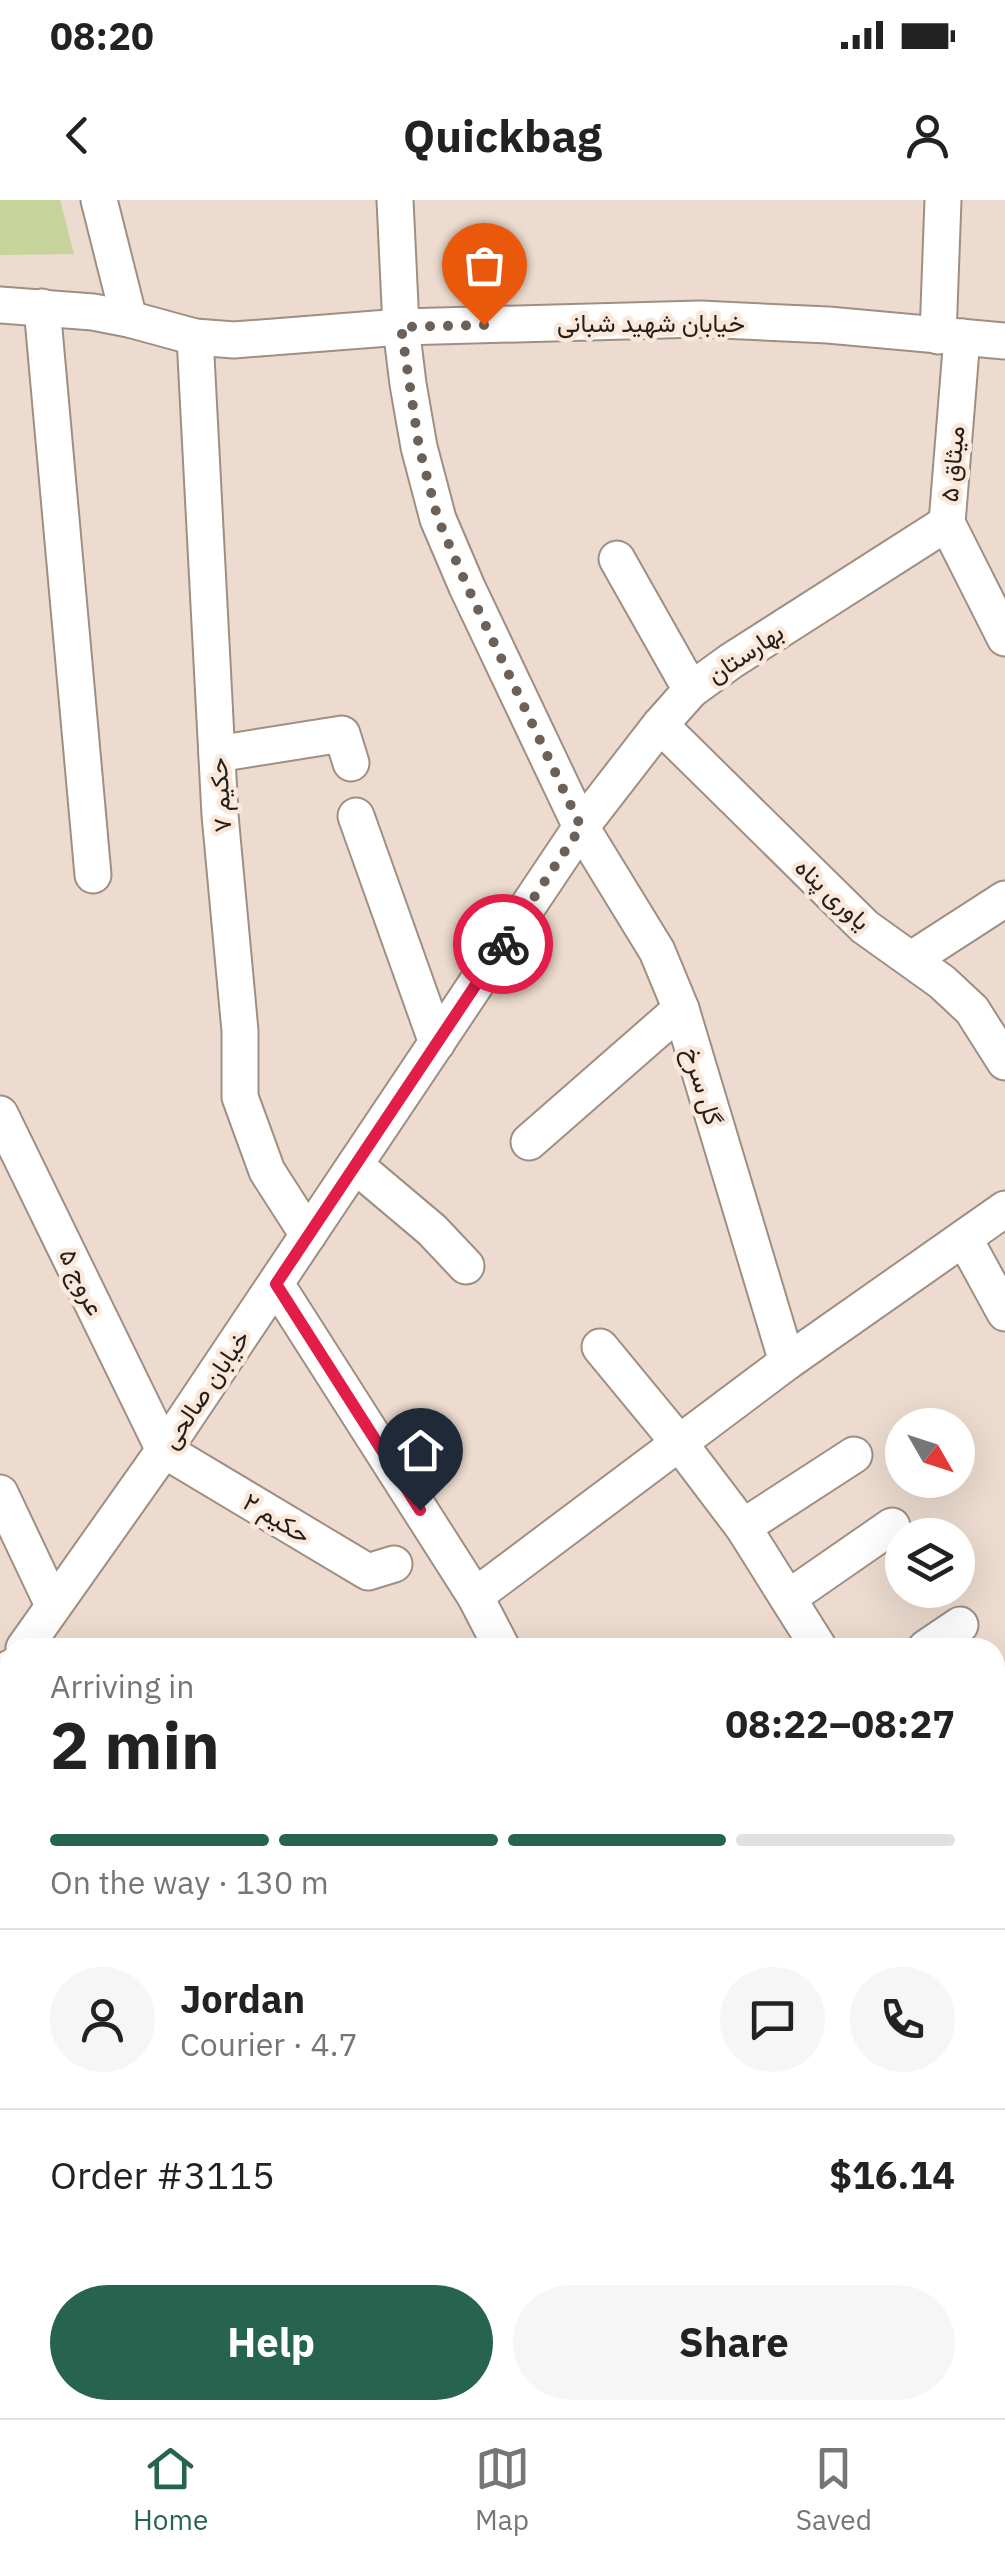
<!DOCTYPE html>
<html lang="en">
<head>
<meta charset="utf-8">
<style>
	body { margin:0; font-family:"IBM Plex Sans",Vazirmatn,sans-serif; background:#f6f6f6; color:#222; height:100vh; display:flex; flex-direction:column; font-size:38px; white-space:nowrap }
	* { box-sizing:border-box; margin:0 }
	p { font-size:32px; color:#767676 }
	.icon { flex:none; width:55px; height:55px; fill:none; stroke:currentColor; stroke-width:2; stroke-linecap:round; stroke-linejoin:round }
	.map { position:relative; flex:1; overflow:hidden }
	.details { position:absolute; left:0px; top:1438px; width:1005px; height:782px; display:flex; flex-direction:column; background:#fff; border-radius:30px 30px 0 0; box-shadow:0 10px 40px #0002 }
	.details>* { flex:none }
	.needle { width:65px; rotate:129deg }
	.tools { position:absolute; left:885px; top:1208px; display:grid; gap:20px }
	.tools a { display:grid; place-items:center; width:90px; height:90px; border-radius:50%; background:#fff; box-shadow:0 10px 40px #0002; font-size:50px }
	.pin { position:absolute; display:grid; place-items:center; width:85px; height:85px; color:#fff; margin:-102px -42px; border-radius:50% 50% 50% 0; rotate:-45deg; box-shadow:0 0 10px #0007 }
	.pin .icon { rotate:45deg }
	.courier { position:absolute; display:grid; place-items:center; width:100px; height:100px; margin:-50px; border:8px solid #e11d48; border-radius:50%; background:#fff; color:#222; box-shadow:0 2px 12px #0007 }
	.overview em { font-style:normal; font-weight:700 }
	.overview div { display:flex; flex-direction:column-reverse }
	.overview { display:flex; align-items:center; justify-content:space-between; height:170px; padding:0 50px }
	h1 { font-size:65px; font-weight:700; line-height:75px }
	.bar { display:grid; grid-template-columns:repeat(4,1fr); gap:15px 10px; align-content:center; height:120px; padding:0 50px }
	.bar i { height:12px; border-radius:8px; background:#e0e0e0 }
	.bar .current { background:#27644f }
	.bar p { grid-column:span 4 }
	.line { display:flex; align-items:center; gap:25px; padding:0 50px; border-top:2px solid #e0e0e0 }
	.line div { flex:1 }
	.round { display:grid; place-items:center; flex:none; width:105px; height:105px; border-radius:52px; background:#f6f6f6 }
	.primary-button { display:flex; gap:20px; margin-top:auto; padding:20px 50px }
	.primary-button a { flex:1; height:115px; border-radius:60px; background:#27644f; color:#fff; font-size:40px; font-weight:700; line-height:115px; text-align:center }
	.primary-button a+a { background:#f6f6f6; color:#222 }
	.status { display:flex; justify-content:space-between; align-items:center; height:70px; padding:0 50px; background:#fff; direction:ltr }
	.status svg { height:28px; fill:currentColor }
	header { display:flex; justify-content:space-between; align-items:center; height:130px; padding:0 50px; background:#fff; font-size:45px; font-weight:700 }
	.tab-bar { display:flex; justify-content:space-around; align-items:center; height:140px; border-top:2px solid #e0e0e0; background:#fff; font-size:28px; color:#767676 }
	.tab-bar a { display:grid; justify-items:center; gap:5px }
	.tab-bar .current { color:#27644f }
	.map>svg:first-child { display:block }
	.green { fill:#c6d39b }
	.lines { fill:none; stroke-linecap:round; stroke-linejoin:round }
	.minor-casing { stroke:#9f8f83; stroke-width:39 }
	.major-casing { stroke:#9f8f83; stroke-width:49 }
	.highway-casing { stroke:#9f8f83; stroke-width:56 }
	.path { stroke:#a1948a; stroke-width:6; stroke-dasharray:8 5; stroke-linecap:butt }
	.minor { stroke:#fff; stroke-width:35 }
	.major { stroke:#fff; stroke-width:45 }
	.highway { stroke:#fff; stroke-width:52 }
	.done { stroke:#6b6159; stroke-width:10; stroke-dasharray:0 18 }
	.route { stroke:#e11d48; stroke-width:12 }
	.labels { text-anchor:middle; stroke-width:9; stroke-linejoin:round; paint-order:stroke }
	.street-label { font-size:25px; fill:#251f1a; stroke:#fae8db }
</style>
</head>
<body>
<div class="status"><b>08:20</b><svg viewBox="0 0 49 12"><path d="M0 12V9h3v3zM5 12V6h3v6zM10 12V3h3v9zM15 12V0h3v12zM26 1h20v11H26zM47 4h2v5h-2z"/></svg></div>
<header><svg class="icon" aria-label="back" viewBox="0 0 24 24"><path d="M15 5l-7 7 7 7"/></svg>Quickbag<svg class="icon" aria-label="person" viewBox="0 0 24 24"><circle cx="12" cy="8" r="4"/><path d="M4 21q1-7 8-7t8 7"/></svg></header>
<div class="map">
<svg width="1005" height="2218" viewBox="0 0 1005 2218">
	<rect width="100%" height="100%" fill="#ecdbce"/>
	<polygon class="green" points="0,0 60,0 74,54 0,55"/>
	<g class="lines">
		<defs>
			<g id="minor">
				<polyline points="99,0 129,119"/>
				<polyline points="395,0 401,127 408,184 419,247 438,319 467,387 581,627 657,751 681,809 787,1162"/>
				<polyline points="0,105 93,112 129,119 195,137 234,140 401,127 700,119 828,125 1005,141"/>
				<polyline points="42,107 93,675"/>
				<polyline points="938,136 943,0"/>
				<polyline points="195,137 220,615 240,831 240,897 267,971 308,1035"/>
				<polyline points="962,137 947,323 1005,438"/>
				<polyline points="617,359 691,490"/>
				<polyline points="660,525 865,727 942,782 972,810 1005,862"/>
				<polyline points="217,554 342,534 351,563"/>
				<polyline points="356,616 437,843"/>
				<polyline points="912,759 1005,699"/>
				<polyline points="0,914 164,1250"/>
				<polyline points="529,942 681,809"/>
				<polyline points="355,965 432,1030 466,1066"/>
				<polyline points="964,1038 1005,1113"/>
				<polyline points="276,1084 475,1396 502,1448"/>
				<polyline points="600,1147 680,1244 743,1327 819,1448"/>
				<polyline points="164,1250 368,1372 394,1364"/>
				<polyline points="0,1293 53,1405"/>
				<polyline points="743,1327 854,1255"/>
				<polyline points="475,1396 787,1162 1005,1009"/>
				<polyline points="788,1398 892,1326"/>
				<polyline points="24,1448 164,1250 581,627 660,525 691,490 731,461 947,323"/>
				<polyline points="926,1448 960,1425"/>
				<polyline points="0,1483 10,1468"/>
				<polyline points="0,1521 10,1528"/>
				<polyline points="0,1717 10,1724"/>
				<polyline points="995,1727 1005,1743"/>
				<polyline points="995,2076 1005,2083"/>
				<polyline points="0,2162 10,2170"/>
				<polyline points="43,2210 47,2218"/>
				<polyline points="712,2210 724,2218"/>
			</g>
			<polyline id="major" points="0,2024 10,2027"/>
			<g id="highway">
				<polyline points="0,1876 10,1882"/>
				<polyline points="0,1984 10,1991"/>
				<polyline points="351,2210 363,2218"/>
				<polyline points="536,2210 549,2218"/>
			</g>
		</defs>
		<use href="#minor" class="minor-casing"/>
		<use href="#major" class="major-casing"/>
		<use href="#highway" class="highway-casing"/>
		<polyline class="path" points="287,2210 300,2218"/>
		<use href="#minor" class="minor"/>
		<use href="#major" class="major"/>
		<use href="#highway" class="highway"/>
	</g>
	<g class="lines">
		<polyline class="done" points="484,125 401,127 419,247 438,319 467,386 581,627 503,744"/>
		<polyline class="route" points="420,1310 276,1084 503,744"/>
	</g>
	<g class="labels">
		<g class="street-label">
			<text x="651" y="132">خیابان شهید شبانی</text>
			<text transform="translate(952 264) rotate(-85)" y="9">میثاق ۵</text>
			<text transform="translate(745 453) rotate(-34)" y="9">بهارستان</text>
			<text transform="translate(220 595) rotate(-94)" y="9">حکیم ۷</text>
			<text transform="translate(833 694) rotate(43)" y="9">یاوری پناه</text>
			<text transform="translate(703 886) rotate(73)" y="9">گل سرخ</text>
			<text transform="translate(82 1082) rotate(64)" y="9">عروج ۵</text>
			<text transform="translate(205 1189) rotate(-56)" y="9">خیابان صالحی</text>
			<text transform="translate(277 1318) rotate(31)" y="9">حکیم ۲</text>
		</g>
	</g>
</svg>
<div class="tools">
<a><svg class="needle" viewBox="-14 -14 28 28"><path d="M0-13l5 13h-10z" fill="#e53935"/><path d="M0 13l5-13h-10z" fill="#767676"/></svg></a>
<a><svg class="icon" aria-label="layers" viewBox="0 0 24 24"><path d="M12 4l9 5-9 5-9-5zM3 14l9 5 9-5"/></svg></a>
</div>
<div class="pin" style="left:484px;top:125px;background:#ea580c"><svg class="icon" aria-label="bag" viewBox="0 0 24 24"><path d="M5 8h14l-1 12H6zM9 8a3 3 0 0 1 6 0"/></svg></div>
<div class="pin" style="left:420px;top:1310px;background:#1f2937"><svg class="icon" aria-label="home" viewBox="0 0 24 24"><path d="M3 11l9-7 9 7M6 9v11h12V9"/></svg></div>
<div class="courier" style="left:503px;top:744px"><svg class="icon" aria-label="bike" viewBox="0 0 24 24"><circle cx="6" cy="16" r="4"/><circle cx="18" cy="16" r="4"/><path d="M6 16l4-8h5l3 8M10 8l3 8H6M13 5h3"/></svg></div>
<section class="details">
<div class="overview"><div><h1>2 min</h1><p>Arriving in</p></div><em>08:22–08:27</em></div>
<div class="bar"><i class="current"></i><i class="current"></i><i class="current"></i><i></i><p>On the way · 130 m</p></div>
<div class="line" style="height:180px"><a class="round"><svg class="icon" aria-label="person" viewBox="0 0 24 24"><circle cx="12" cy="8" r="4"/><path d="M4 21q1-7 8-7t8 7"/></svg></a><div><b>Jordan</b><p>Courier · 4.7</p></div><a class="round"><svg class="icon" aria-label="chat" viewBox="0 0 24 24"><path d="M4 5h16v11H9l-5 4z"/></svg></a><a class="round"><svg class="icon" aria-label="phone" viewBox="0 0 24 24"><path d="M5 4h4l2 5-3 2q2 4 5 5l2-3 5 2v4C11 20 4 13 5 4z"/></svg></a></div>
<div class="line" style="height:130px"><div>Order #3115</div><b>$16.14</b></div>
<div class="primary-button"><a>Help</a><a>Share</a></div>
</section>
</div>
<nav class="tab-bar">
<a class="current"><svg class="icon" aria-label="home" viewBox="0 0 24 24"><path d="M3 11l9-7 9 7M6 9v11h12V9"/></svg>Home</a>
<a><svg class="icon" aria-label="map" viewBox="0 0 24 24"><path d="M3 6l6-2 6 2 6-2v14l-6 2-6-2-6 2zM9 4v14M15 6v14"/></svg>Map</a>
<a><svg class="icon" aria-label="saved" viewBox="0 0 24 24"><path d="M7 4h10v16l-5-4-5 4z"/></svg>Saved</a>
</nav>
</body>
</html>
